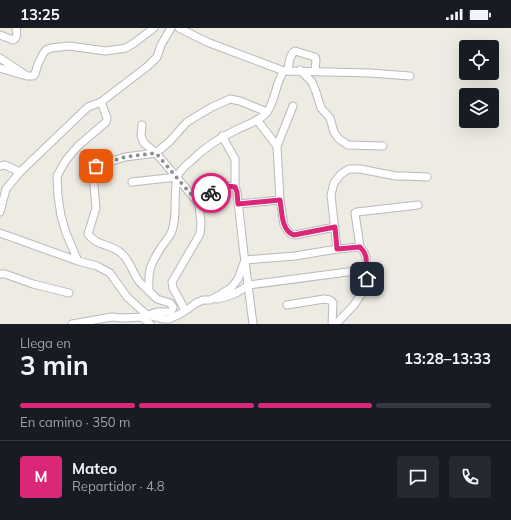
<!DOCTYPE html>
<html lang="es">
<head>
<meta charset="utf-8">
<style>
	body { margin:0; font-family:Mulish,sans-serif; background:#242831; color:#f1f3f6; height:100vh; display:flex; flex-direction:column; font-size:15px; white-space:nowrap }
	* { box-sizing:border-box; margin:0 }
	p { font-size:13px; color:#9ea1a6 }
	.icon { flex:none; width:22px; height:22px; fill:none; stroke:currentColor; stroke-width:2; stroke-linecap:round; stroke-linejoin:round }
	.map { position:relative; height:296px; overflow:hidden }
	.side { display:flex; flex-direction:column; background:#171b24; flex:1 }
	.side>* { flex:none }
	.tools { position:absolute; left:459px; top:12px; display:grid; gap:8px }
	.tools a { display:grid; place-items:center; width:40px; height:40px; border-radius:4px; background:#171b24; box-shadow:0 4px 16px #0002; font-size:20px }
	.pin { position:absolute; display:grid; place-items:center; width:34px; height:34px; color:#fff; margin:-17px; border-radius:8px; box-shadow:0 2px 6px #0006 }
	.courier { position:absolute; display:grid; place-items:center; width:40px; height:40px; margin:-20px; border:3px solid #db2777; border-radius:50%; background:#fff; color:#222; box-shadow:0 1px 5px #0007 }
	.head em { font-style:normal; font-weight:700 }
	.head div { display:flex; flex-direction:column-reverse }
	.head { display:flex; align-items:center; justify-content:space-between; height:68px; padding:0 20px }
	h1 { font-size:26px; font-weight:700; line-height:30px }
	.bar { display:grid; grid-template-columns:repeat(4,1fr); gap:6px 4px; align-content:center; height:48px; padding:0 20px }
	.bar i { height:5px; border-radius:3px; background:#363941 }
	.bar .active { background:#db2777 }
	.bar p { grid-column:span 4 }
	.line { display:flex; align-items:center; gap:10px; padding:0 20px; border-top:1px solid #363941 }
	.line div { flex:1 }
	.round { display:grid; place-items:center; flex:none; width:42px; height:42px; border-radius:4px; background:#242831 }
	.status { display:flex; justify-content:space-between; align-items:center; height:28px; padding:0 20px; background:#171b24; direction:ltr }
	.status svg { height:11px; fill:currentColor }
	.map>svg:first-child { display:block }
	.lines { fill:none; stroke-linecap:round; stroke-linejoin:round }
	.minor-casing { stroke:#b8b9be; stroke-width:9 }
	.minor { stroke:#fff; stroke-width:7 }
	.done { stroke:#8e8f8f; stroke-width:4; stroke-dasharray:0 7.2 }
	.route { stroke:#db2777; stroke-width:5 }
</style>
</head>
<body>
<div class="status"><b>13:25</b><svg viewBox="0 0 49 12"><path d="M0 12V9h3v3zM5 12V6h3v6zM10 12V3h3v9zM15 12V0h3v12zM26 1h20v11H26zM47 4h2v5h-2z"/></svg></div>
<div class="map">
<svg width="511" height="296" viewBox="0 0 511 296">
	<rect width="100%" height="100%" fill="#edebe2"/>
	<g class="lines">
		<defs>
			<g id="minor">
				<polyline points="179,0 207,14 284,43 370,45 410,48"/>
				<path d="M0,7L13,12C18,9 17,5 16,0"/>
				<polyline points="0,30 27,48 33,48 35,46 38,36 43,26 46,22 51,20 69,18 106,23 126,20 134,15 154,0"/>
				<polyline points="0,40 23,47"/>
				<path d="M288,42C289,36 289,27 295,23L315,29L316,32L315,43"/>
				<polyline points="300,42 312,54 316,64 321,80 330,90 334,104 339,111 348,117 383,118"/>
				<polyline points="101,74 107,90 106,94 78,118 66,132 57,148 58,168 61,188 66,205 78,233 97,238 110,245 127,269 147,287 164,291 169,291 178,287 188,281 196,275 203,272 210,272 220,267 232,259 238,251 245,232 295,228 337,221 360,219"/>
				<polyline points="257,92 277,118 280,172 284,197 287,202 291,206 295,207 335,199"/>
				<polyline points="142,97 141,108 144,115 156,125 195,171 199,177 201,195 200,206 172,254 173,260 185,282"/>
				<polyline points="222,108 235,131 235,159 237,164 243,218 253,296"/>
				<polyline points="277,118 293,78"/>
				<polyline points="0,138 5,137 20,144"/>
				<polyline points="132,154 177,149"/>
				<polyline points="238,176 280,172"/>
				<path d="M199,177C210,166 218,155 235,159"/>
				<polyline points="0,184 6,161 20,144 88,79 101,74 148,38 157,29 161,17 171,0"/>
				<polyline points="0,205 78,233"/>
				<polyline points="337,221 331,167 334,155 341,146 349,141 360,141 396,148 404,148 427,149"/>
				<polyline points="0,246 5,246 33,256 69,265"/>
				<path d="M149,263C146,260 141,256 138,252C132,243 129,231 121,225C111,216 96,218 88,206L96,180L94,158L93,145L94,141L96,138L125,129L156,125L170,113L187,94L212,79L230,71L240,73L267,84"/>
				<path d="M216,271C230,269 237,265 249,257L355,243L360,244L367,251"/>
				<polyline points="287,277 324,271 330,272 333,275 332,296"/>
				<polyline points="142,289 150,296"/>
				<path d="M72,296L112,289L123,290L142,289L157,284H170L172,282L173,279L170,275L157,271L149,263C148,241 150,237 162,218C166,213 170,208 172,203C177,189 174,173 176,158C176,155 176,151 177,149C180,142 186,137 191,133C204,120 219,110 236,102C246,97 260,93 267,84C276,72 275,55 284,43"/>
				<polyline points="336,296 354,277 362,265 367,251 366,229 364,224 360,219 355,185 357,184 418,177"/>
			</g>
		</defs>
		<use href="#minor" class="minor-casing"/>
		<use href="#minor" class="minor"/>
	</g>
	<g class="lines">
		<polyline class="done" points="96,138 125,129 156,125 195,171 199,177 211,165"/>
		<path class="route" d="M211,165C218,159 226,157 235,159L237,164L238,176L280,172C282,183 281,203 294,207L335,199L337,221L360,219L364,224L366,229L367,251"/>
	</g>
</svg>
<div class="tools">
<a><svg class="icon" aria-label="locate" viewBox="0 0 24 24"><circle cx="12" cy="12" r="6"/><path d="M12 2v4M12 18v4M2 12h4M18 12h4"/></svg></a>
<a><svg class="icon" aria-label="layers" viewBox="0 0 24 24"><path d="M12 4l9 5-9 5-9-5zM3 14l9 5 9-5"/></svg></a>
</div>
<div class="pin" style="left:96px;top:138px;background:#ea580c"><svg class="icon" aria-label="bag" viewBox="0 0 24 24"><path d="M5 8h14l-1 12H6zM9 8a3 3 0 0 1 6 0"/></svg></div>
<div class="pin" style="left:367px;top:251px;background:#1f2937"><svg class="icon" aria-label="home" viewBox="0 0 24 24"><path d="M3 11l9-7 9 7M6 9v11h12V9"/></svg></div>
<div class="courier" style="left:211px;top:165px"><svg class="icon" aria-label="bike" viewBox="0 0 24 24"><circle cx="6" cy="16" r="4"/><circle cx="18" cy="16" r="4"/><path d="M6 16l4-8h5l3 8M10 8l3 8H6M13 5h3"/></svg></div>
</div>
<section class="side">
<div class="head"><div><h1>3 min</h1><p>Llega en</p></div><em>13:28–13:33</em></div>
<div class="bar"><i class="active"></i><i class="active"></i><i class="active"></i><i></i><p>En camino · 350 m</p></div>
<div class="line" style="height:72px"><b class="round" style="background:#db2777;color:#fff">M</b><div><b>Mateo</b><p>Repartidor · 4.8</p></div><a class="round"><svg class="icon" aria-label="chat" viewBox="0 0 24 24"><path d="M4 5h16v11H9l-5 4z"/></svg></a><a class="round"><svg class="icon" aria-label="phone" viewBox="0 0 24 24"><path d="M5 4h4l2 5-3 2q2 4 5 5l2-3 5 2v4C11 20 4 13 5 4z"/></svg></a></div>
</section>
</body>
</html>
